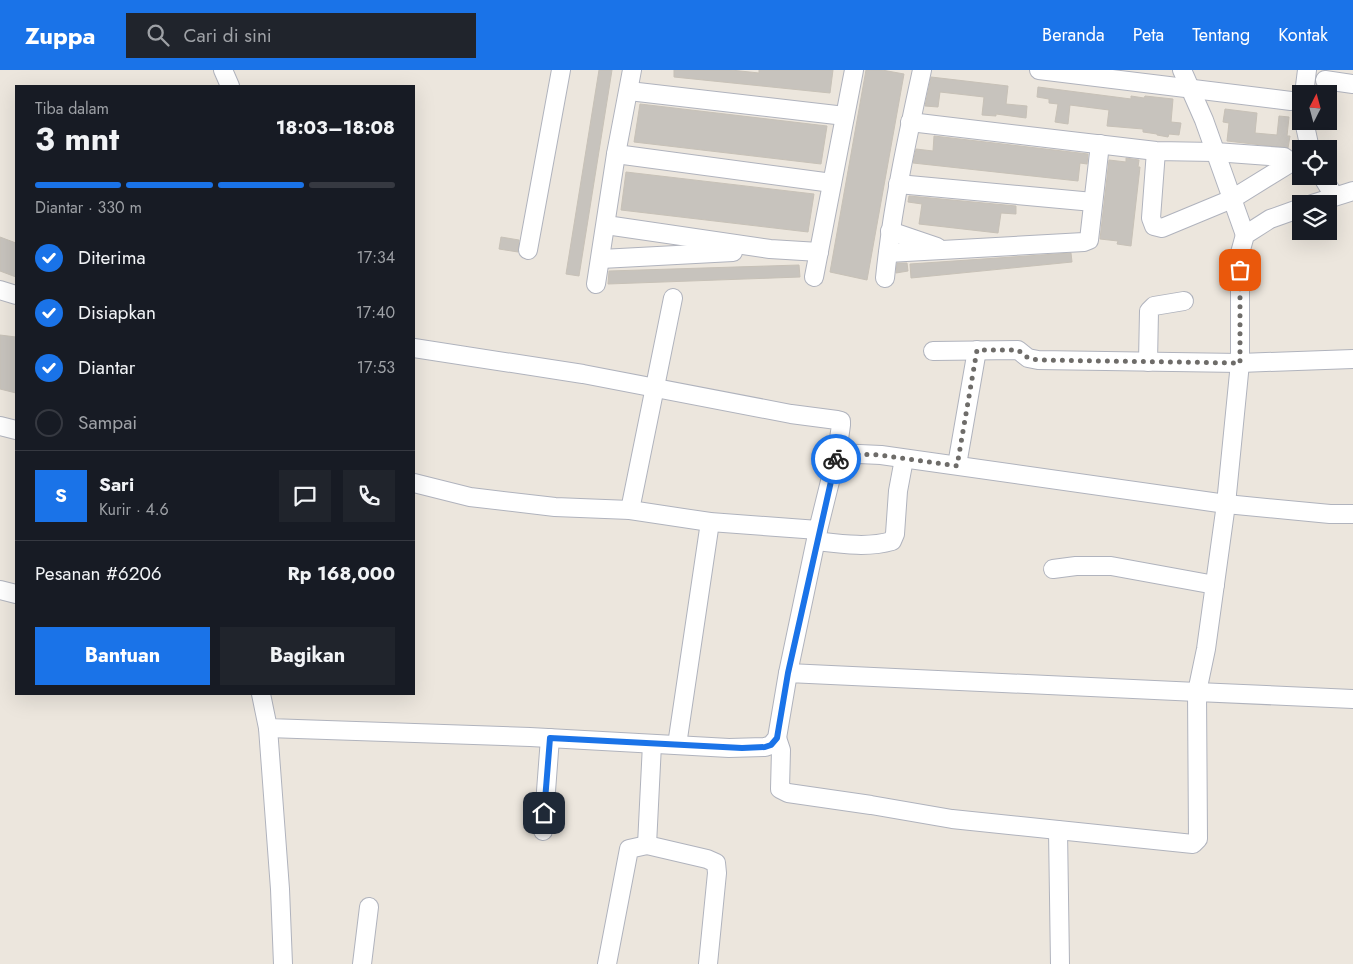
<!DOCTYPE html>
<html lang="id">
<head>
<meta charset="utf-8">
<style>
	body { margin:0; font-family:Jost,sans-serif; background:#20242c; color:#f1f3f6; height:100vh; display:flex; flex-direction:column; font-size:19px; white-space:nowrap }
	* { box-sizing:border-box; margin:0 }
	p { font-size:16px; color:#9ea1a6 }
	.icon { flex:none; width:28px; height:28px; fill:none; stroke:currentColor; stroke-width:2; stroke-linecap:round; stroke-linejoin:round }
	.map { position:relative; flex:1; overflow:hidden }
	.panel { position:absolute; left:15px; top:15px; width:400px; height:610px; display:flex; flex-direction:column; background:#171b24; border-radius:0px; box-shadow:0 5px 20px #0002 }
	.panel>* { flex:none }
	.needle { width:32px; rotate:6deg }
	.buttons { position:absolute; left:1292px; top:15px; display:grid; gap:10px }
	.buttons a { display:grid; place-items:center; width:45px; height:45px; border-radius:0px; background:#171b24; box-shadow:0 5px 20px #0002; font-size:25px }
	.pin { position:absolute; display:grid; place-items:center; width:42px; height:42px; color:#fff; margin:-21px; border-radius:10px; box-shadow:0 2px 8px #0006 }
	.courier { position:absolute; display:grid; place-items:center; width:50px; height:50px; margin:-25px; border:4px solid #1a73e8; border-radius:50%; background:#fff; color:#222; box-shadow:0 1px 6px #0007 }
	.overview em { font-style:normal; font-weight:700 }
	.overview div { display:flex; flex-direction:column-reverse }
	.overview { display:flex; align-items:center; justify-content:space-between; height:85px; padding:0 20px }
	h1 { font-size:32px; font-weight:700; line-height:38px }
	.bar { display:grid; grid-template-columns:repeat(4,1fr); gap:8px 5px; align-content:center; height:60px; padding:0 20px }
	.bar i { height:6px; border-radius:4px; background:#363941 }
	.bar .active { background:#1a73e8 }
	.bar p { grid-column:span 4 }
	.line { display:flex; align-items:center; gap:12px; padding:0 20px; border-top:1px solid #363941 }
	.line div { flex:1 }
	.round { display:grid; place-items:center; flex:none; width:52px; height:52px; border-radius:0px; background:#20242c }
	ol { padding:0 20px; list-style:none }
	li { display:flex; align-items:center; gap:15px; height:55px }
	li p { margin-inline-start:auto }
	li .icon { padding:5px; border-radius:50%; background:#1a73e8; color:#fff; stroke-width:4 }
	li:last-child { color:#9ea1a6 }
	li i { width:28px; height:28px; border:2px solid #363941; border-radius:50% }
	.button { display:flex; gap:10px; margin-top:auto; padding:10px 20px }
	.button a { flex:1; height:58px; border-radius:0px; background:#1a73e8; color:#fff; font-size:20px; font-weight:700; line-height:58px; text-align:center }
	.button a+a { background:#20242c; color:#f1f3f6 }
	header { display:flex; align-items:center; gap:30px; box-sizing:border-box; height:70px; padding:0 25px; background:#1a73e8; color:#fff }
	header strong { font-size:24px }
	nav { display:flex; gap:28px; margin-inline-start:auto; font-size:18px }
	.search { width:350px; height:45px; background:#20242c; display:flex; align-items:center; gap:12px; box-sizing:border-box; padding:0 18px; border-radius:0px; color:#9ea1a6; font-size:19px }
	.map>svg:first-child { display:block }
	.building { fill:#c7c3bd; stroke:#c7c1b7 }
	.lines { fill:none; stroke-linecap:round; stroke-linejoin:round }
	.minor-casing { stroke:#b0b3bd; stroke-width:20 }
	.minor { stroke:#fff; stroke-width:18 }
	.done { stroke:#6e6c69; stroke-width:5; stroke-dasharray:0 9 }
	.route { stroke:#1a73e8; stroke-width:6 }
</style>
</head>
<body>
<header>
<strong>Zuppa</strong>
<div class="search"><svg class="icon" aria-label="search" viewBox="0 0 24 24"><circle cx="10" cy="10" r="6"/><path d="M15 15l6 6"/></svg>Cari di sini</div>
<nav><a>Beranda</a><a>Peta</a><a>Tentang</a><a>Kontak</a></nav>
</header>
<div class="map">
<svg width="1353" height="894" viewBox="0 0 1353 894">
	<rect width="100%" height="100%" fill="#ece6dd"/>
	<g class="building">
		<polygon points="599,0 612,0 579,206 566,204"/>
		<polygon points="674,0 731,0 759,3 759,0 833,0 830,23 674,7"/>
		<polygon points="866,0 882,0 904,4 867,210 830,202"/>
		<polygon points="931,7 1008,16 1006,34 1027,36 1026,48 996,44 996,46 982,45 984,27 940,22 938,37 925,36"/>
		<polygon points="1038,17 1131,29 1131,26 1144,28 1145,26 1173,29 1171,52 1181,53 1179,65 1169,64 1168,67 1157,65 1157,64 1143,62 1143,59 1107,56 1109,40 1070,35 1068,54 1055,52 1058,34 1049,33 1049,29 1037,27"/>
		<polygon points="640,34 827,56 821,94 634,72"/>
		<polygon points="1225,39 1257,43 1255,63 1277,65 1279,46 1289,47 1287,66 1290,66 1288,78 1227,71 1229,53 1223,52"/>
		<polygon points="934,66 1088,84 1087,94 1080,93 1078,111 913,93 916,79 933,81"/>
		<polygon points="1126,88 1139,90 1138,97 1140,97 1131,176 1117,174 1118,171 1100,169 1109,90 1126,92"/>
		<polygon points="626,102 814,124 808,162 621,140"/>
		<polygon points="909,126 1016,136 1016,144 1001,143 998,163 919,154 922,134 908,132"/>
		<polygon points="0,167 16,173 16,207 0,201"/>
		<polygon points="501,167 519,170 518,182 499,179"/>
		<polygon points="1071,183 1072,192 911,208 910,194"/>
		<polygon points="897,193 907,193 908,201 896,203"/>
		<polygon points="799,195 800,207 608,214 609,201"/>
		<polygon points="0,265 16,267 16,323 0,319"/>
	</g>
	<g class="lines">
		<defs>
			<g id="minor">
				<polyline points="223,0 230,16"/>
				<polyline points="1039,0 1291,31"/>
				<polyline points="1182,0 1204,50 1245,165"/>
				<polyline points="1325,10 1353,14"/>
				<polyline points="629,21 845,46"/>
				<polyline points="1304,24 1307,0"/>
				<polyline points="1304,51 1310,79"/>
				<polyline points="910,52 1156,81 1215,82 1284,87 1288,90 1287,95 1232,129 1162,158 1154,156 1151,148 1156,81"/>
				<polyline points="616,84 832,113"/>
				<polyline points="1322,106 1334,126"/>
				<polyline points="898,114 1093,132"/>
				<polyline points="1312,134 1353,121"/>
				<polyline points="606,155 770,179 819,182"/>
				<polyline points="890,161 937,177"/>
				<polyline points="528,180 561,0"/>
				<polyline points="888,183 1084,172 1089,170 1100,74"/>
				<polyline points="601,189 733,182"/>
				<polyline points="814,207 854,0"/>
				<path d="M885,208C892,138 907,69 922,0"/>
				<polyline points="596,214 616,84 632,0"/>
				<polyline points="0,220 16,225"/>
				<polyline points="414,278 583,304 791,344 837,350 841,351 841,355 837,383 818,460 710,452 630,440 555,437 470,427 414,413"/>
				<polyline points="933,281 1018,280 1028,288 1038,290 1240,293 1353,289"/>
				<polyline points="1148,292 1149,241 1154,236 1184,231"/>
				<polyline points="0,356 16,360"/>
				<polyline points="837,383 881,385 1226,434 1330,444 1353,444"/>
				<polyline points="957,395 977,280"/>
				<polyline points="630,440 673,228"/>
				<path d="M816,471C841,474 868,478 892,471L895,464L898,421L904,389"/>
				<polyline points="1053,499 1076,496 1111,496 1215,515"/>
				<polyline points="0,520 16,524"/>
				<polyline points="788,603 818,460"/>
				<polyline points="261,624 268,658 530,667 729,678 765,677 771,675 777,668 788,603 1197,622 1206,579 1226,434 1240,293 1240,183 1245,165 1270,149 1301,138"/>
				<polyline points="268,658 280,819 283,894"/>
				<polyline points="777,668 781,680 780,719 788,723 871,735 952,749 1193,774 1198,769 1197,622 1353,629"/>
				<polyline points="652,674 647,775 707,789 716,793 717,803 708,894"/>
				<polyline points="677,675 710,452"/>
				<polyline points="1058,760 1060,894"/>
				<polyline points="543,761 550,668"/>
				<polyline points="362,894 369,837"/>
				<polyline points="607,894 629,779 647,775"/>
			</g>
		</defs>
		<use href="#minor" class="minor-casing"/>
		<use href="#minor" class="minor"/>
	</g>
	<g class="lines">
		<polyline class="done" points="836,389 837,383 880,385 957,396 977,280 1018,280 1028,288 1038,290 1240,293 1240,200"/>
		<polyline class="route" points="544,743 550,668 742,678 765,677 771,675 777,668 788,603 836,389"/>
	</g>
</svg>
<div class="buttons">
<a><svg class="needle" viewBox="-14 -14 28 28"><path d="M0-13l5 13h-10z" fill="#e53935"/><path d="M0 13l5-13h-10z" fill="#9ea1a6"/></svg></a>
<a><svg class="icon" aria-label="locate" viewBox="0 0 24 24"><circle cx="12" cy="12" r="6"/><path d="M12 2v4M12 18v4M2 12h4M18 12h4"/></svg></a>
<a><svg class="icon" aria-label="layers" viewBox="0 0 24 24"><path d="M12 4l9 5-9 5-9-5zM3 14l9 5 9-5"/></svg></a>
</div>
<div class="pin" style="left:1240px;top:200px;background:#ea580c"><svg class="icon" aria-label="bag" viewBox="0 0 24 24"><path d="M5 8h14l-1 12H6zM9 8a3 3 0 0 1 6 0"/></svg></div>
<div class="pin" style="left:544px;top:743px;background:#1f2937"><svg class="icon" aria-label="home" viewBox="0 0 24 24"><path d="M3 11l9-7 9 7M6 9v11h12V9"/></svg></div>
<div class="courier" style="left:836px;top:389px"><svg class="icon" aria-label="bike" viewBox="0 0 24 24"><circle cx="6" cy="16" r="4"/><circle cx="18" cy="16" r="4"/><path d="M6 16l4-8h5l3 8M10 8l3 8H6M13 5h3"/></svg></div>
<section class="panel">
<div class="overview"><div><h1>3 mnt</h1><p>Tiba dalam</p></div><em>18:03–18:08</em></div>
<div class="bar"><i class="active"></i><i class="active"></i><i class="active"></i><i></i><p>Diantar · 330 m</p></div>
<ol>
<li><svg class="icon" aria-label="check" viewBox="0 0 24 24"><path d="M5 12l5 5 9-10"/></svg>Diterima<p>17:34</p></li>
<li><svg class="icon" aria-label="check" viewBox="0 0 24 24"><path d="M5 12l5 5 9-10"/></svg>Disiapkan<p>17:40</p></li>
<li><svg class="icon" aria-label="check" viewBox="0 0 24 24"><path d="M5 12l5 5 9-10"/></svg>Diantar<p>17:53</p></li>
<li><i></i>Sampai</li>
</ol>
<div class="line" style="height:90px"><b class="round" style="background:#1a73e8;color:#fff">S</b><div><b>Sari</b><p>Kurir · 4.6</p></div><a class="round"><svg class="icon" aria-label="chat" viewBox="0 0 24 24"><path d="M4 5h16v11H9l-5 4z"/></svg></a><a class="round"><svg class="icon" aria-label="phone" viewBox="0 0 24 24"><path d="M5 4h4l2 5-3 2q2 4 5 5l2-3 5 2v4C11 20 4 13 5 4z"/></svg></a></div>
<div class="line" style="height:65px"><div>Pesanan #6206</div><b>Rp 168,000</b></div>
<div class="button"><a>Bantuan</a><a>Bagikan</a></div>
</section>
</div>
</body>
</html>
